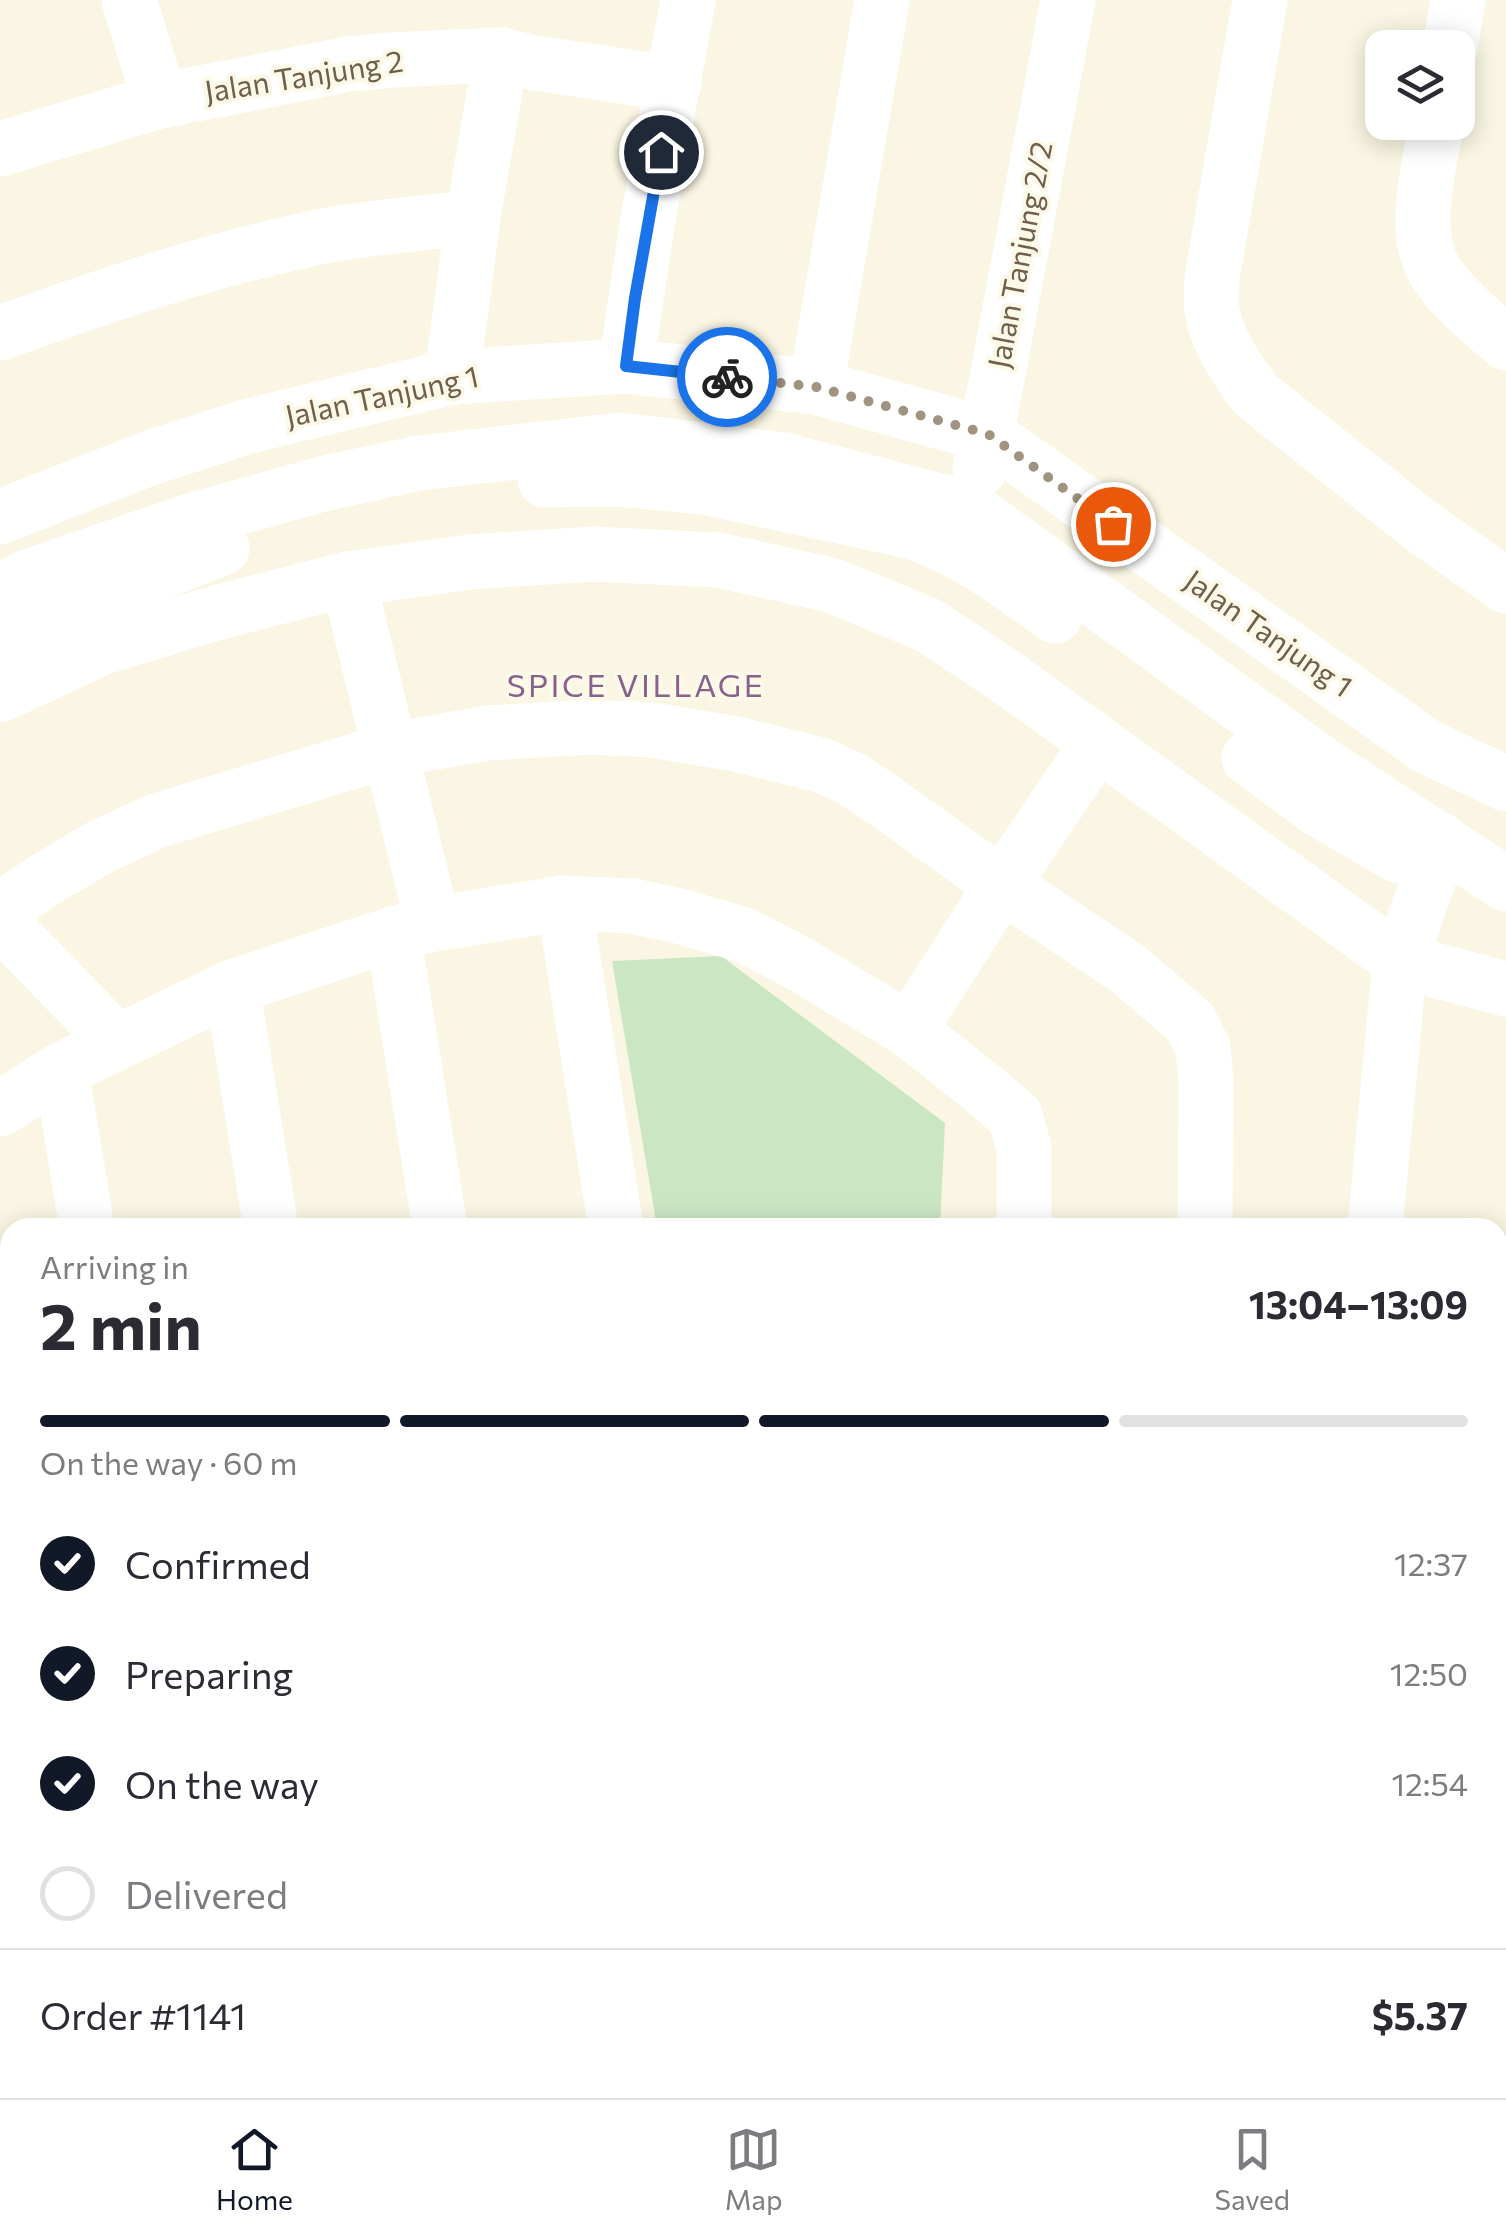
<!DOCTYPE html>
<html lang="en">
<head>
<meta charset="utf-8">
<style>
	body { margin:0; font-family:Commissioner,sans-serif; background:#f7f7f7; color:#2b2b33; height:100vh; display:flex; flex-direction:column; font-size:38px; white-space:nowrap }
	* { box-sizing:border-box; margin:0 }
	p { font-size:32px; color:#7c7c81 }
	.icon { flex:none; width:55px; height:55px; fill:none; stroke:currentColor; stroke-width:2; stroke-linecap:round; stroke-linejoin:round }
	.map { position:relative; flex:1; overflow:hidden }
	.sheet { position:absolute; left:0px; top:1218px; width:1508px; height:882px; display:flex; flex-direction:column; background:#fff; border-radius:30px 30px 0 0; box-shadow:0 5px 25px #0003 }
	.sheet>* { flex:none }
	.fabs { position:absolute; left:1365px; top:30px; display:grid; gap:20px }
	.fabs a { display:grid; place-items:center; width:110px; height:110px; border-radius:20px; background:#fff; box-shadow:0 5px 25px #0003; font-size:50px }
	.pin { position:absolute; display:grid; place-items:center; width:85px; height:85px; color:#fff; margin:-42px; border:5px solid #fff; border-radius:50%; box-shadow:0 2px 10px #0007 }
	.courier { position:absolute; display:grid; place-items:center; width:100px; height:100px; margin:-50px; border:8px solid #1a73e8; border-radius:50%; background:#fff; color:#222; box-shadow:0 2px 12px #0007 }
	.overview em { font-style:normal; font-weight:700 }
	.overview div { display:flex; flex-direction:column-reverse }
	.overview { display:flex; align-items:center; justify-content:space-between; height:170px; padding:0 40px }
	h1 { font-size:65px; font-weight:700; line-height:75px }
	.bar { display:grid; grid-template-columns:repeat(4,1fr); gap:15px 10px; align-content:center; height:120px; padding:0 40px }
	.bar i { height:12px; border-radius:8px; background:#e1e1e2 }
	.bar .active { background:#111827 }
	.bar p { grid-column:span 4 }
	.line { display:flex; align-items:center; gap:25px; padding:0 40px; border-top:2px solid #e1e1e2 }
	.line div { flex:1 }
	ol { padding:0 40px; list-style:none }
	li { display:flex; align-items:center; gap:30px; height:110px }
	li p { margin-inline-start:auto }
	li .icon { padding:10px; border-radius:50%; background:#111827; color:#fff; stroke-width:4 }
	li:last-child { color:#7c7c81 }
	li i { width:55px; height:55px; border:5px solid #e1e1e2; border-radius:50% }
	.tab-bar { display:flex; justify-content:space-around; align-items:center; height:140px; border-top:2px solid #e1e1e2; background:#fff; font-size:28px; color:#7c7c81 }
	.tab-bar a { display:grid; justify-items:center; gap:5px }
	.tab-bar .active { color:#111827 }
	.map>svg:first-child { display:block }
	.green { fill:#cae6c3 }
	.lines { fill:none; stroke-linecap:round; stroke-linejoin:round }
	.minor { stroke:#fff; stroke-width:55 }
	.done { stroke:#a09480; stroke-width:10; stroke-dasharray:0 18 }
	.route { stroke:#1a73e8; stroke-width:12 }
	.labels { text-anchor:middle; stroke-width:8; stroke-linejoin:round; paint-order:stroke }
	.street-label { font-size:30px; fill:#705f4b; stroke:#fdf9e9 }
	.neighbourhood-label { font-size:32px; letter-spacing:2.5px; fill:#87638c; stroke:#fdf9e9 }
</style>
</head>
<body>
<div class="map">
<svg width="1506" height="2098" viewBox="0 0 1506 2098">
	<rect width="100%" height="100%" fill="#faf6e3"/>
	<polygon class="green" points="721,956 945,1123 940,1227 657,1227 612,961"/>
	<g class="lines">
		<g class="minor">
			<polyline points="129,0 160,101"/>
			<path d="M1260,0L1212,278C1212,289 1210,300 1212,310C1217,341 1237,370 1256,395L1420,525L1506,586"/>
			<polyline points="1450,48 1458,0"/>
			<path d="M1437,122C1429,168 1409,236 1438,276C1457,302 1482,322 1506,343"/>
			<polyline points="0,149 160,101 349,64 391,60 501,55 530,62 674,84"/>
			<path d="M0,333C104,296 206,261 314,238C366,227 420,224 473,217"/>
			<polyline points="626,366 648,219 688,0"/>
			<polyline points="452,377 473,217 501,55"/>
			<polyline points="816,387 882,0"/>
			<polyline points="980,469 1068,0"/>
			<path d="M545,480L618,479L704,487L910,531C968,551 1005,580 1055,616"/>
			<polyline points="0,517 147,459 245,427 452,377 626,366 816,387 988,435 1426,746 1506,784"/>
			<polyline points="348,579 433,924"/>
			<polyline points="0,591 27,577 190,521 326,483 419,463 620,440 784,460 970,509 1326,767 1506,884"/>
			<polyline points="0,639 100,596 222,548"/>
			<polyline points="0,695 100,648 219,612 348,579 470,562 594,554 718,560 831,585 928,625 1005,676 1400,961 1506,989"/>
			<polyline points="1249,758 1318,809 1399,856"/>
			<polyline points="564,903 616,1228"/>
			<polyline points="0,910 46,879 102,846 156,821 391,750 487,733 591,727 651,730 736,744 821,765 852,779 882,799 1002,885 1128,969 1190,1022 1203,1048 1206,1081 1205,1228"/>
			<polyline points="0,921 117,1042"/>
			<polyline points="393,934 440,1228"/>
			<polyline points="232,987 271,1228"/>
			<polyline points="909,1030 1002,885 1098,743"/>
			<polyline points="61,1070 87,1228"/>
			<polyline points="0,1109 61,1070 232,987 393,934 433,924 564,903 632,906 679,916 744,935 800,964 909,1030 981,1087 1015,1116 1024,1148 1024,1228"/>
			<polyline points="1375,1228 1400,961 1442,841"/>
			<polyline points="0,1661 10,1660"/>
			<polyline points="1498,1680 1506,1679"/>
			<polyline points="0,1721 10,1785"/>
			<polyline points="1498,1862 1506,1861"/>
			<polyline points="0,2013 10,2012"/>
		</g>
	</g>
	<g class="lines">
		<polyline class="done" points="727,377 816,387 988,434 1113,524"/>
		<polyline class="route" points="661,152 635,298 626,366 727,377"/>
	</g>
	<g class="labels">
		<g class="street-label">
			<text transform="translate(304 77) rotate(-9)" y="10">Jalan Tanjung 2</text>
			<text transform="translate(1021 255) rotate(-79)" y="10">Jalan Tanjung 2/2</text>
			<text transform="translate(382 397) rotate(-12)" y="10">Jalan Tanjung 1</text>
			<text transform="translate(1268 634) rotate(35)" y="10">Jalan Tanjung 1</text>
		</g>
		<g class="neighbourhood-label">
			<text x="636" y="697">SPICE VILLAGE</text>
		</g>
	</g>
</svg>
<div class="fabs">
<a><svg class="icon" aria-label="layers" viewBox="0 0 24 24"><path d="M12 4l9 5-9 5-9-5zM3 14l9 5 9-5"/></svg></a>
</div>
<div class="pin" style="left:1113px;top:524px;background:#ea580c"><svg class="icon" aria-label="bag" viewBox="0 0 24 24"><path d="M5 8h14l-1 12H6zM9 8a3 3 0 0 1 6 0"/></svg></div>
<div class="pin" style="left:661px;top:152px;background:#1f2937"><svg class="icon" aria-label="home" viewBox="0 0 24 24"><path d="M3 11l9-7 9 7M6 9v11h12V9"/></svg></div>
<div class="courier" style="left:727px;top:377px"><svg class="icon" aria-label="bike" viewBox="0 0 24 24"><circle cx="6" cy="16" r="4"/><circle cx="18" cy="16" r="4"/><path d="M6 16l4-8h5l3 8M10 8l3 8H6M13 5h3"/></svg></div>
<section class="sheet">
<div class="overview"><div><h1>2 min</h1><p>Arriving in</p></div><em>13:04–13:09</em></div>
<div class="bar"><i class="active"></i><i class="active"></i><i class="active"></i><i></i><p>On the way · 60 m</p></div>
<ol>
<li><svg class="icon" aria-label="check" viewBox="0 0 24 24"><path d="M5 12l5 5 9-10"/></svg>Confirmed<p>12:37</p></li>
<li><svg class="icon" aria-label="check" viewBox="0 0 24 24"><path d="M5 12l5 5 9-10"/></svg>Preparing<p>12:50</p></li>
<li><svg class="icon" aria-label="check" viewBox="0 0 24 24"><path d="M5 12l5 5 9-10"/></svg>On the way<p>12:54</p></li>
<li><i></i>Delivered</li>
</ol>
<div class="line" style="height:130px"><div>Order #1141</div><b>$5.37</b></div>
</section>
</div>
<nav class="tab-bar">
<a class="active"><svg class="icon" aria-label="home" viewBox="0 0 24 24"><path d="M3 11l9-7 9 7M6 9v11h12V9"/></svg>Home</a>
<a><svg class="icon" aria-label="map" viewBox="0 0 24 24"><path d="M3 6l6-2 6 2 6-2v14l-6 2-6-2-6 2zM9 4v14M15 6v14"/></svg>Map</a>
<a><svg class="icon" aria-label="saved" viewBox="0 0 24 24"><path d="M7 4h10v16l-5-4-5 4z"/></svg>Saved</a>
</nav>
</body>
</html>
